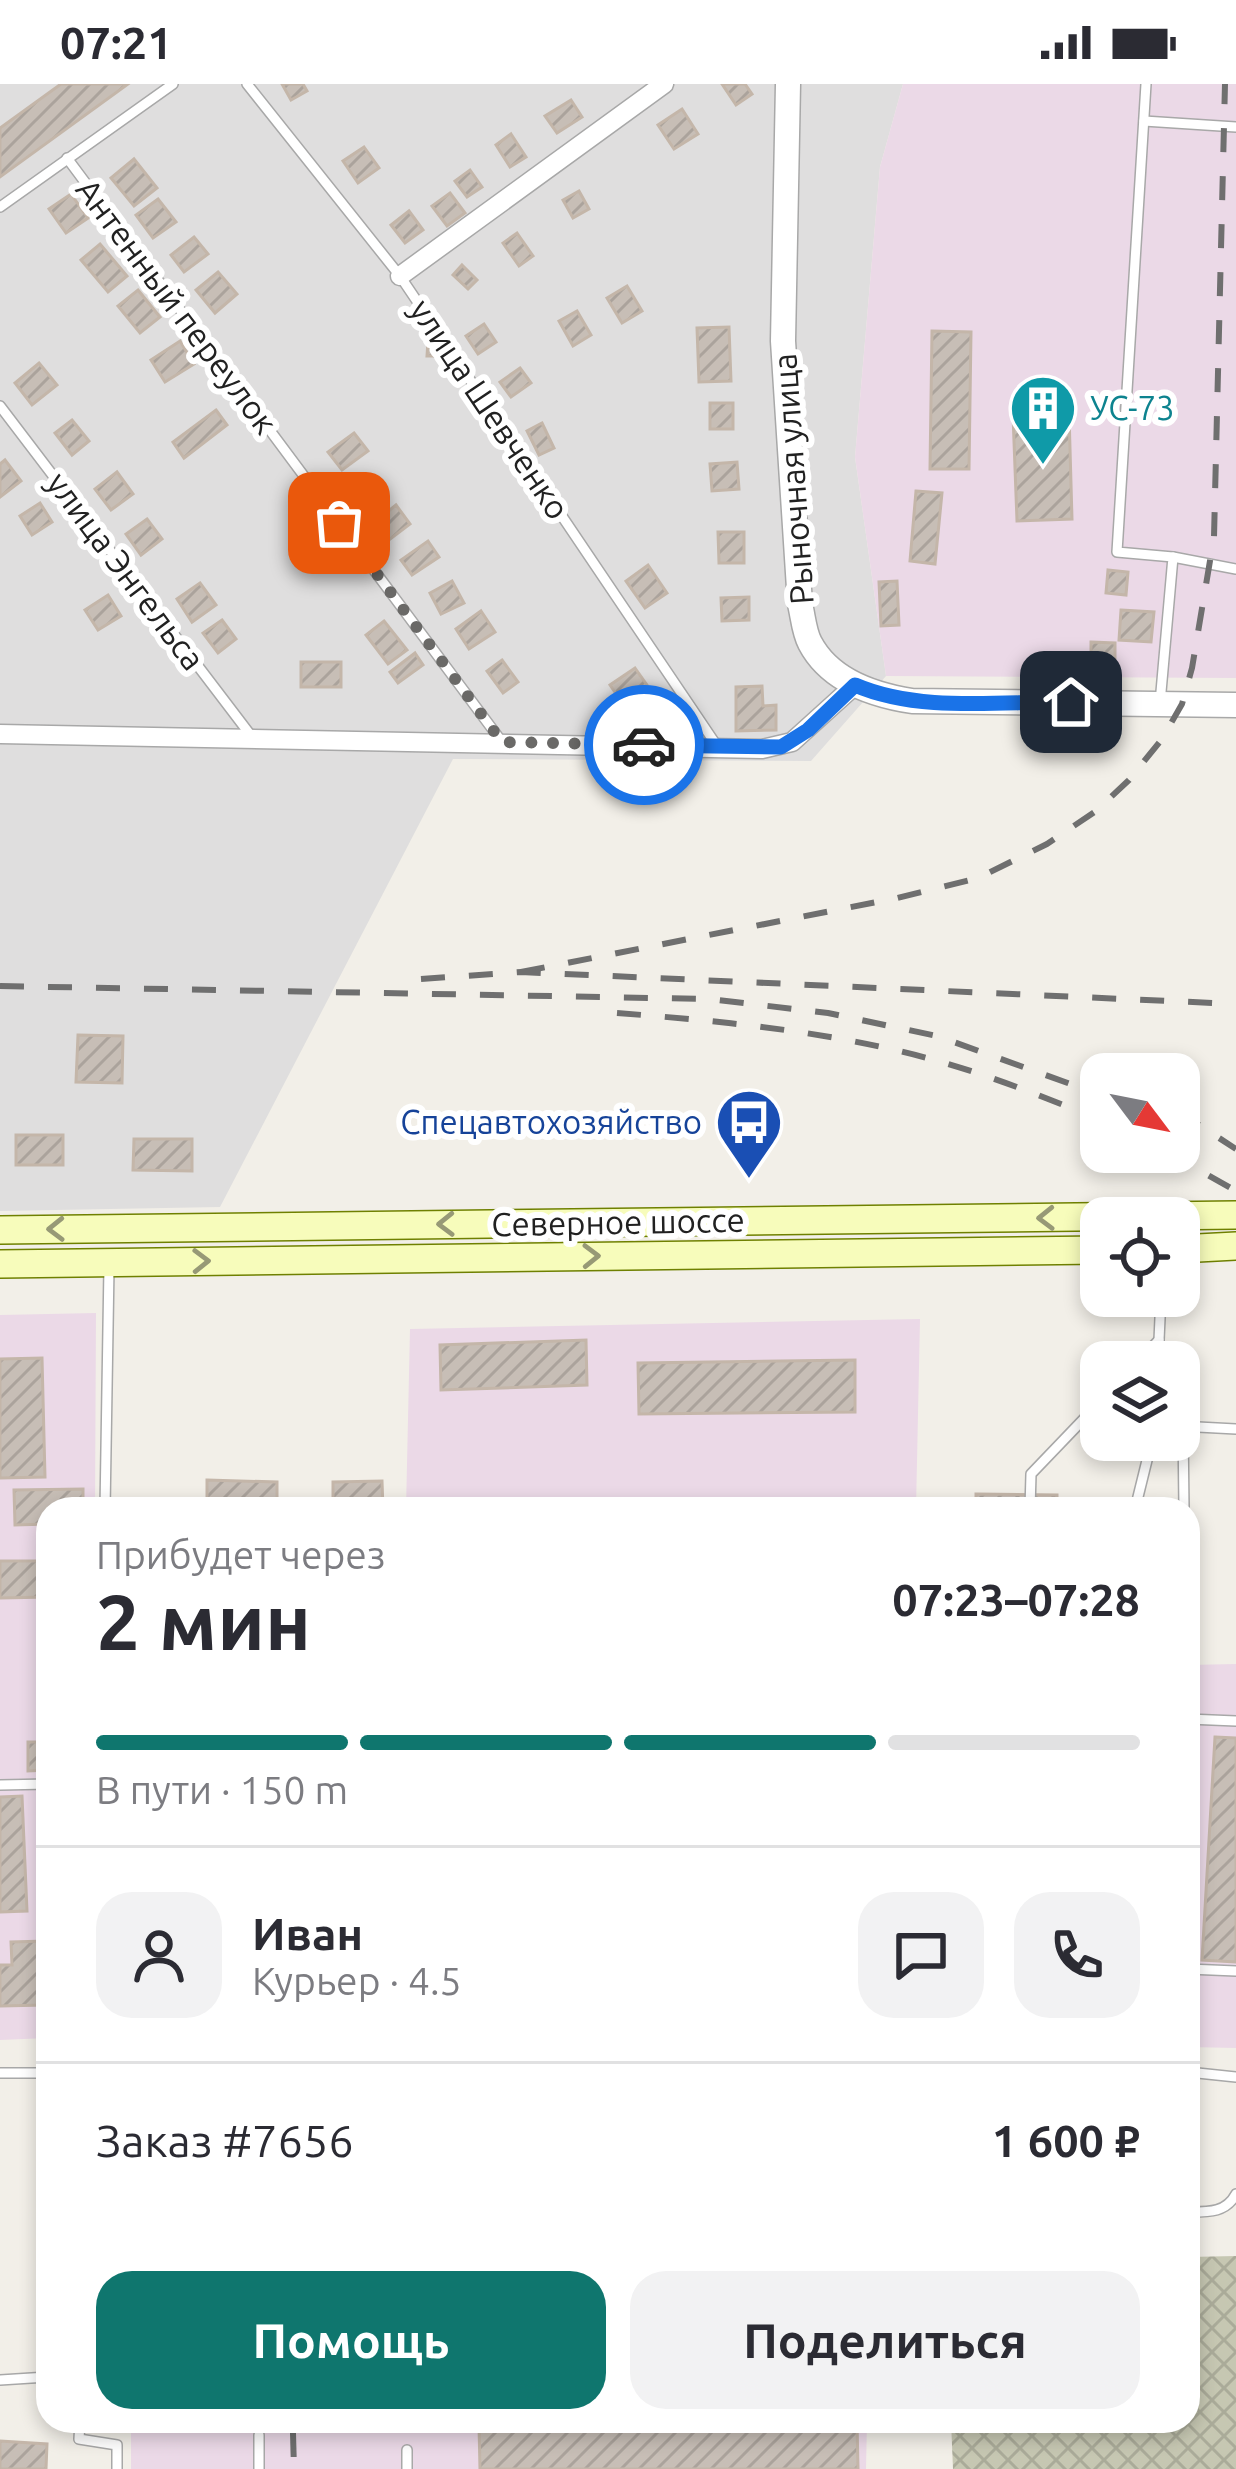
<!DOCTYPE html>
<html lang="ru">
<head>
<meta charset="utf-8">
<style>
	body { margin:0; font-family:Ubuntu,sans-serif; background:#f2f2f3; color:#2b2b33; height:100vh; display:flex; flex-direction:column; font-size:45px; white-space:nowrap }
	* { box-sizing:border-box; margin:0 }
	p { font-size:39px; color:#7c7c81 }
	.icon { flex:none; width:66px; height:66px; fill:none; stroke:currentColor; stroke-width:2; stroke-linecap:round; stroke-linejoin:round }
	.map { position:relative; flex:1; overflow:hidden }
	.drawer { position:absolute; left:36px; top:1413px; width:1164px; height:936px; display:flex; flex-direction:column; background:#fff; border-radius:36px; box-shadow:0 6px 18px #0003 }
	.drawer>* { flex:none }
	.needle { width:78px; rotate:122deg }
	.tools { position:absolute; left:1080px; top:969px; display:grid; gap:24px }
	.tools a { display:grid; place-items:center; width:120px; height:120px; border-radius:24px; background:#fff; box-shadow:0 6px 18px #0003; font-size:60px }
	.pin { position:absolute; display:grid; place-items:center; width:102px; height:102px; color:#fff; margin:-51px; border-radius:24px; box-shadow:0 6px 18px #0006 }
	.courier { position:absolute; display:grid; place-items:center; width:120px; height:120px; margin:-60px; border:9px solid #1a73e8; border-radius:50%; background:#fff; color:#222; box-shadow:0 3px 15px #0007 }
	.headline em { font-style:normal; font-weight:600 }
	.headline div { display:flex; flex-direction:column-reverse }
	.headline { display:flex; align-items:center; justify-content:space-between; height:204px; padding:0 60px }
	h1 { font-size:78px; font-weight:600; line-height:90px }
	.bar { display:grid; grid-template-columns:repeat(4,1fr); gap:18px 12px; align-content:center; height:144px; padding:0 60px }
	.bar i { height:15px; border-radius:9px; background:#e1e1e2 }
	.bar .on { background:#0f766e }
	.bar p { grid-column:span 4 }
	.line { display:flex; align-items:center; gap:30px; padding:0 60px; border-top:3px solid #e1e1e2 }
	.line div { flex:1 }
	.round { display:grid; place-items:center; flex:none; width:126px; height:126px; border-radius:36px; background:#f2f2f3 }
	.cta { display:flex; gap:24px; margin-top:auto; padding:24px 60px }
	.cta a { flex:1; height:138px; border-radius:36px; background:#0f766e; color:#fff; font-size:48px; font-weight:600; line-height:138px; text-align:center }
	.cta a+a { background:#f2f2f3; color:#2b2b33 }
	.status { display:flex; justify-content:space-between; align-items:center; height:84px; padding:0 60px; background:#fff; direction:ltr }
	.status svg { height:33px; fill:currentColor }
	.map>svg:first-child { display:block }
	.residential { fill:#dfdede }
	.industrial { fill:#ebd9e7 }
	.construction { fill:url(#construction-cross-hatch) }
	.building { fill:url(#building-hatch); stroke:#c4b6a9; stroke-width:3 }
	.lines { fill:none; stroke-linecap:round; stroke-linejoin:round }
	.service-casing { stroke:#a8a8a8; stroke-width:12 }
	.minor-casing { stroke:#a8a8a8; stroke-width:21 }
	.tertiary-casing { stroke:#a8a8a8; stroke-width:27 }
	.secondary-casing { stroke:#6f8001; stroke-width:30 }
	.service { stroke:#fff; stroke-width:9 }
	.minor { stroke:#fff; stroke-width:18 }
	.tertiary { stroke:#fff; stroke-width:24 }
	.secondary { stroke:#f7fcbb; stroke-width:27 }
	.rail { stroke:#6f6f6f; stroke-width:6; stroke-dasharray:24 24; stroke-linecap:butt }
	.oneway { stroke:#979976 }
	.done { stroke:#6a6967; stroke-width:12; stroke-dasharray:0 21.6 }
	.route { stroke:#1a73e8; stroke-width:15 }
	.labels { text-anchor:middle; stroke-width:12; stroke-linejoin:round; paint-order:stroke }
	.street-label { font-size:33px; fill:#212121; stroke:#fff }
	.culture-label { font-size:33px; fill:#0d838f; stroke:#fff; text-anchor:start }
	.transit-label { font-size:33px; fill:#164399; stroke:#fff; text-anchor:end }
</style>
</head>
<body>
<div class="status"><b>07:21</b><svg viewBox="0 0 49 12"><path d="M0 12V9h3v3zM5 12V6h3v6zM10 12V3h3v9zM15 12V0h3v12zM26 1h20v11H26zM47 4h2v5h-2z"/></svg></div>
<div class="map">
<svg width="1236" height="2385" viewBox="0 0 1236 2385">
	<defs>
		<pattern id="construction-cross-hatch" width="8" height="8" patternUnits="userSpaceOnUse" patternTransform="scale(3)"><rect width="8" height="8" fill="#c6c7b2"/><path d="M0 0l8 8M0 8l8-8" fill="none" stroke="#aaab99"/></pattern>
		<pattern id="building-hatch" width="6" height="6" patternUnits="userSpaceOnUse" patternTransform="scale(3)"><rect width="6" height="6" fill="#c7beb6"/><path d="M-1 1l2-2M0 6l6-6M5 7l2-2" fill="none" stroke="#aba39c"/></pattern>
	</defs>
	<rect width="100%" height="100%" fill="#f2efe8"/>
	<polygon class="residential" points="0,0 903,0 880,83 855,373 886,592 811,677 453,675 220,1123 0,1127"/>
	<g class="industrial">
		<polygon points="903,0 1236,0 1236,594 886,592 855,373 880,83"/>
		<polygon points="96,1229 95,1425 48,1425 48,1954 0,1956 0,1231"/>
		<polygon points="920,1235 916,1425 406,1425 410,1245"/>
		<polygon points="1236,1580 1236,1964 1188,1963 1188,1581"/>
		<polygon points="131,2337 867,2337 866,2385 131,2385"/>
	</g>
	<polygon class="construction" points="1236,2172 1236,2385 953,2385 951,2337 1188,2337 1188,2173"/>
	<g class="building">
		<polygon points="61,0 128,0 0,93 0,44"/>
		<polygon points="282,0 303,0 307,7 291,16"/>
		<polygon points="722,0 745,0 752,10 736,21"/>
		<polygon points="571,16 582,33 557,49 545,32"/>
		<polygon points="682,25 698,50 674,65 658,41"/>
		<polygon points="511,50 526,73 510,83 496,61"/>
		<polygon points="364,63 379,84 358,99 343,77"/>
		<polygon points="134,75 157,104 134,122 111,94"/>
		<polygon points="470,86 482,103 467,113 455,97"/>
		<polygon points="579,107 589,125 573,134 563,116"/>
		<polygon points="450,109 465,129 447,142 432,122"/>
		<polygon points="71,110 88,134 66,149 49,125"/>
		<polygon points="158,115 176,138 153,154 136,131"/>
		<polygon points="409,127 423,146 405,159 391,141"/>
		<polygon points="517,149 533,172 519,182 503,159"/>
		<polygon points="194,153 208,170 184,188 171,171"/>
		<polygon points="100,160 127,192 108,208 81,176"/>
		<polygon points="462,181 477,196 468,205 453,191"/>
		<polygon points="218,188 237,210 215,229 196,206"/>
		<polygon points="627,202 642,227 622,239 607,214"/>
		<polygon points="138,206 160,233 140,249 118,222"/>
		<polygon points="577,227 591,251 573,262 559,237"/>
		<polygon points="484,240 496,258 478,270 466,252"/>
		<polygon points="729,243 731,297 699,298 697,244"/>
		<polygon points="932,247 971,248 969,385 930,385"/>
		<polygon points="180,257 194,280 165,298 151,276"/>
		<polygon points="428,257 447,257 447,272 427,272"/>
		<polygon points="39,279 57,301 32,321 15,299"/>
		<polygon points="520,284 531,299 511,313 500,298"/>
		<rect x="710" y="319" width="23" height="26"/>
		<polygon points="216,326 227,341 184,374 173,358"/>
		<polygon points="1069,329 1072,435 1017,437 1013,331"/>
		<polygon points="72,336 89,357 72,371 55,349"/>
		<polygon points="542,339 554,364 539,371 527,347"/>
		<polygon points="354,349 368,367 342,386 328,368"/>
		<polygon points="5,376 21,397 0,413 0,380"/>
		<polygon points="737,378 739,405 712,407 710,380"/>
		<polygon points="117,388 133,410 111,426 95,405"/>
		<polygon points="916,407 942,409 935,480 910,477"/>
		<polygon points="40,419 52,438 32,451 20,432"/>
		<polygon points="396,421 410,440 385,459 371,441"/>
		<polygon points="147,435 162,455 141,471 126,450"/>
		<polygon points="718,448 744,448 744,479 719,479"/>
		<polygon points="428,457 439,473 412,491 401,476"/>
		<polygon points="648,481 667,509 645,524 626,497"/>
		<polygon points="1108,486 1128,488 1126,511 1106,509"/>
		<polygon points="452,497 464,519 441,530 430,509"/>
		<polygon points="897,497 899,541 881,542 879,498"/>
		<polygon points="200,499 216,521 192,538 177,515"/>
		<polygon points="108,511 121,532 98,546 85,526"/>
		<polygon points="749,513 749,536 722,537 721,514"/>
		<polygon points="1121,526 1154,528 1151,558 1119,556"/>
		<polygon points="481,527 495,548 469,565 456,545"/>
		<polygon points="222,536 236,555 218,569 203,549"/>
		<polygon points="384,537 407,566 388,580 366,551"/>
		<polygon points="1091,558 1115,559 1115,576 1091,575"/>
		<polygon points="415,569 423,581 398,599 390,588"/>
		<polygon points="502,576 518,598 503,609 487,587"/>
		<rect x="301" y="578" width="40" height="25"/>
		<polygon points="635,584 661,621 636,639 610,601"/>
		<polygon points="762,602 763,622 776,621 776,646 736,647 736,603"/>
		<polygon points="78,951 123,952 122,999 76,998"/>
		<rect x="16" y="1051" width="47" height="30"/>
		<polygon points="134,1055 192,1055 192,1087 133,1086"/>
		<polygon points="586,1256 587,1301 441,1306 440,1261"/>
		<polygon points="42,1274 45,1393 0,1394 0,1275"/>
		<polygon points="855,1276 855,1328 639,1330 638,1279"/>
		<polygon points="207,1396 277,1398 277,1425 207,1425"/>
		<polygon points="382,1397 383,1425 333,1425 333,1398"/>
		<polygon points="83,1405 83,1425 48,1425 48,1440 15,1441 14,1406"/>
		<polygon points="976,1410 1057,1411 1057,1425 976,1425"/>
		<polygon points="0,1477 48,1477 48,1513 0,1514"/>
		<polygon points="1215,1653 1236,1654 1236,1878 1202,1876"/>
		<polygon points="28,1658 48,1658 48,1686 28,1687"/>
		<polygon points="22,1712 27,1827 0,1828 0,1713"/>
		<polygon points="45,1857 45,1921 0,1922 0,1881 12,1881 11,1858"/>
		<polygon points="250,2337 857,2337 858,2385 480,2385 479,2341 250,2346"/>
		<polygon points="0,2357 47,2360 46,2385 0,2385"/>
	</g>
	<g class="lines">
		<defs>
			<g id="service">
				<polyline points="247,0 400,192 717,662"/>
				<polyline points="1146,0 1117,468 1173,473 1160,619"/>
				<polyline points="1144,37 1236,43"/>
				<polyline points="67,74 502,658"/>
				<polyline points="0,123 173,0"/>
				<polyline points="0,322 252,653"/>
				<polyline points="1173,473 1236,485"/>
				<polyline points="1138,1278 1159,1256"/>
				<polyline points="1158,1278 1161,1212"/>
				<polyline points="1179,1342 1236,1345"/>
				<polyline points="1183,1342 1184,1425"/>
				<polyline points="105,1425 109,1183"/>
				<polyline points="1030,1425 1031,1390 1101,1317"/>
				<polyline points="1135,1425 1152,1356"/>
				<polyline points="1188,1635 1236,1637"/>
				<polyline points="0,1701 48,1700"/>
				<polyline points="42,1848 48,1848"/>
				<polyline points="1188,1885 1236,1887"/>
				<polyline points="1188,1988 1236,1993"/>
				<polyline points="0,1989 48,1989"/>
				<path d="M1188,2128C1208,2128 1226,2129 1236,2110"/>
				<polyline points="0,2296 47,2293 48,2264"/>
				<polyline points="80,2337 79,2355 117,2361 117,2385"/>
				<polyline points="259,2351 259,2385"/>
				<polyline points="407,2366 407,2385"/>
			</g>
			<g id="minor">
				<polyline points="400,192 664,0"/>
				<polyline points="0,650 762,665 792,658 855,601"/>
			</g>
			<path id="tertiary" d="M788,0L783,257L800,520C803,532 804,548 810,559C830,597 873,611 912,617L1236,621"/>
			<g id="secondary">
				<polyline points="0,1146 1236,1131"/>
				<polyline points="1179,1165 1236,1162"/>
				<polyline points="0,1180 1101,1166"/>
			</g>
		</defs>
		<use href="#service" class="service-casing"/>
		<use href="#minor" class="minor-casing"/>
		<use href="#tertiary" class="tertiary-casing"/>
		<use href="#secondary" class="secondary-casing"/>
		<use href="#service" class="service"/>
		<use href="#minor" class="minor"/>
		<use href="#tertiary" class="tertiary"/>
		<use href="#secondary" class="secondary"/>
		<g class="rail">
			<polyline points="521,888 897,814 978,794 1047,760 1096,727 1129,696 1162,655 1182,620 1192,584 1214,453 1225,0"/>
			<polyline points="421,895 521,888 1236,920"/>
			<polyline points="0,902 709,915 828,929 937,952 1101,1011"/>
			<path d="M617,929C721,937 826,947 927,974C987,990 1044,1013 1101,1036"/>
			<polyline points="1179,1028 1236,1065"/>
			<polyline points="1167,1068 1236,1107"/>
			<polyline points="293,2349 294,2385"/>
		</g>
	</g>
	<defs><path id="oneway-chevron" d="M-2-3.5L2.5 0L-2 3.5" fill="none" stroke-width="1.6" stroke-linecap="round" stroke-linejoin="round" transform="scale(3)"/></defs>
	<g class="oneway">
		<use href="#oneway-chevron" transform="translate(1046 1134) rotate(179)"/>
		<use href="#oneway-chevron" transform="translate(446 1140) rotate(179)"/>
		<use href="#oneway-chevron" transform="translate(56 1145) rotate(179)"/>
		<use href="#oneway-chevron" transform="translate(591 1172) rotate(-1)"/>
		<use href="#oneway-chevron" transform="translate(201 1177) rotate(-1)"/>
	</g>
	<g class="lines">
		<polyline class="done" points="339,439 502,658 644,661"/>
		<path class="route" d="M644,661L781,663L808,646L855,601C920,629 1001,617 1071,618"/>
	</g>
	<defs>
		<symbol id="building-pin" viewBox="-11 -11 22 30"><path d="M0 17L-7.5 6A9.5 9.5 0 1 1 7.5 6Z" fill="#0f9aa8" stroke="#fff"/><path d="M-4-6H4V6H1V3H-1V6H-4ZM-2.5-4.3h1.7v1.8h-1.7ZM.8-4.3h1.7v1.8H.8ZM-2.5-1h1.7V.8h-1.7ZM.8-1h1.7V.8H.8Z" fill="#fff"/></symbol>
		<symbol id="bus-pin" viewBox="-11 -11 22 30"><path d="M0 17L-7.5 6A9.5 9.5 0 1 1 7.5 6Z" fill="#1a4fb4" stroke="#fff"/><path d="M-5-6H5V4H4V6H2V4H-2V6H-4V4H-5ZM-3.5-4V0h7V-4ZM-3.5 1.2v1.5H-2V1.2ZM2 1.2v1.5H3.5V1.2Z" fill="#fff"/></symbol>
	</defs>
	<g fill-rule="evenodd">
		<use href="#building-pin" x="1005" y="286" width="76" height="104"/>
		<use href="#bus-pin" x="711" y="1000" width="76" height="104"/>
	</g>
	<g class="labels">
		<g class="street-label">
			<text transform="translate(177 222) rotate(53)" y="12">Антенный переулок</text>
			<text transform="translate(490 325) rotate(56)" y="12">улица Шевченко</text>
			<text transform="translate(793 395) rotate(-94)" y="12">Рыночная улица</text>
			<text transform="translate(126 487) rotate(53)" y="12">улица Энгельса</text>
			<text transform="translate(618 1138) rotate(-1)" y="12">Северное шоссе</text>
		</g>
		<g class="culture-label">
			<text x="1090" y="336">УС-73</text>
		</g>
		<g class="transit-label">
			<text x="702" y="1050">Спецавтохозяйство</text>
		</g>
	</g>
</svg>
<div class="tools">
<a><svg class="needle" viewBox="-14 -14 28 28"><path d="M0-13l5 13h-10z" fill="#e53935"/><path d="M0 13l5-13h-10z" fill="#7c7c81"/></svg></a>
<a><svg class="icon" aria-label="locate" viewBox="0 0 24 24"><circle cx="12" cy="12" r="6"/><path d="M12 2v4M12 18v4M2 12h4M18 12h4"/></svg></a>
<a><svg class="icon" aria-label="layers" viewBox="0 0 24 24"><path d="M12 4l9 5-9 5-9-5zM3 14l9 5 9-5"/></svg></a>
</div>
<div class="pin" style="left:339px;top:439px;background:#ea580c"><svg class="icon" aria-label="bag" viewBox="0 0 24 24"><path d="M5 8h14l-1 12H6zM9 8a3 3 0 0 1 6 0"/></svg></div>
<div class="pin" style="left:1071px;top:618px;background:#1f2937"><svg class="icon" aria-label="home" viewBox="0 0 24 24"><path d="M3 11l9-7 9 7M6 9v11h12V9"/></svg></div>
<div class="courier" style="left:644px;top:661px"><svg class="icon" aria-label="car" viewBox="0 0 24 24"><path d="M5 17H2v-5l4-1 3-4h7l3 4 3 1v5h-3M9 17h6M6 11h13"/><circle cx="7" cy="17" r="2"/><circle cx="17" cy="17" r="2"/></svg></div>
<section class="drawer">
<div class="headline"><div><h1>2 мин</h1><p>Прибудет через</p></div><em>07:23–07:28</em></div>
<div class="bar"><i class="on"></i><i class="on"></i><i class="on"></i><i></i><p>В пути · 150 m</p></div>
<div class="line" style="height:216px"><a class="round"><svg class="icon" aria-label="person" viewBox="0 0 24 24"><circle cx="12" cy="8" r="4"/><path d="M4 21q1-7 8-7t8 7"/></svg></a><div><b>Иван</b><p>Курьер · 4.5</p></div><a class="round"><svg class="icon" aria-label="chat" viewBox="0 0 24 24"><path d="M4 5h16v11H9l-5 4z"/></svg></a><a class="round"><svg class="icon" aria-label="phone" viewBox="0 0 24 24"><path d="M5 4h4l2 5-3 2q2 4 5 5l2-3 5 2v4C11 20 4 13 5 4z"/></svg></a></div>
<div class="line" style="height:156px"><div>Заказ #7656</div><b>1 600 ₽</b></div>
<div class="cta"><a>Помощь</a><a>Поделиться</a></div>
</section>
</div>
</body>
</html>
